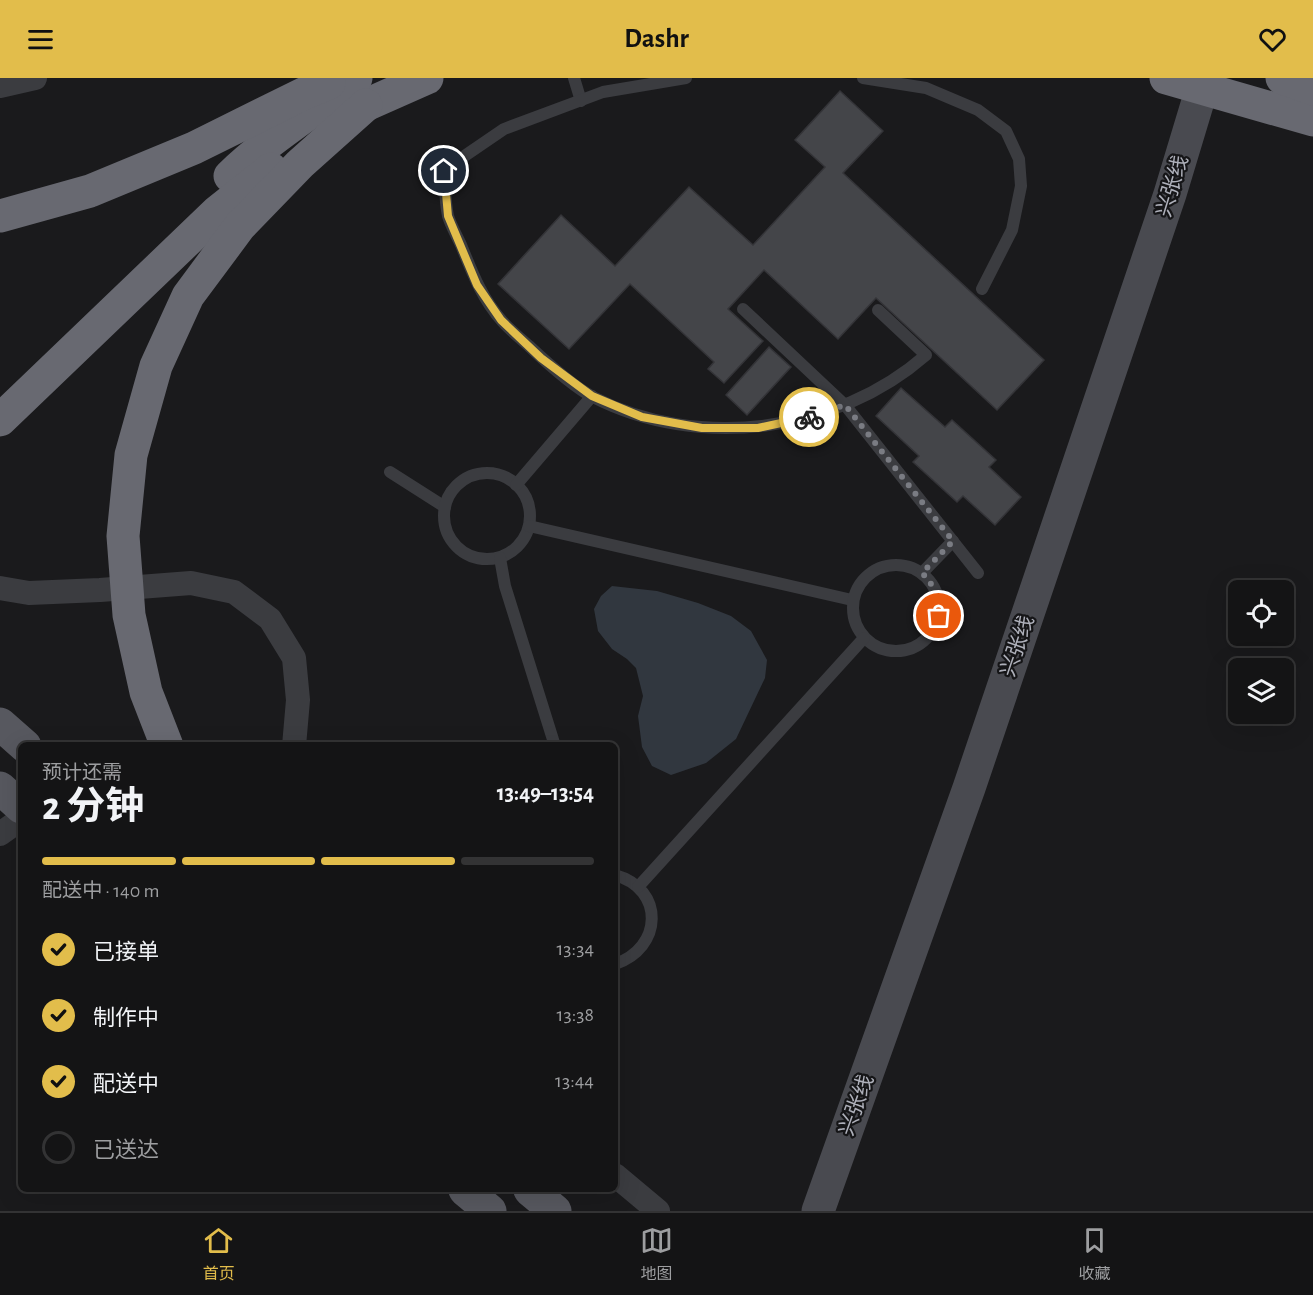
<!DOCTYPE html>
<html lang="zh">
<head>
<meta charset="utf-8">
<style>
	body { margin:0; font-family:"Alegreya Sans","Noto Sans SC",sans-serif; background:#212122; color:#f1f3f6; height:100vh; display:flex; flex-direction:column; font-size:22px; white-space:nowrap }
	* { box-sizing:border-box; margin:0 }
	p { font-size:20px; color:#9d9ea0 }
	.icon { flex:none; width:33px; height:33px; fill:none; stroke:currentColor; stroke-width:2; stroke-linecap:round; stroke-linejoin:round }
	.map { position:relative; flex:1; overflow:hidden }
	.side { position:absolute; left:18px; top:664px; width:600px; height:450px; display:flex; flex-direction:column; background:#141415; border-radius:9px; box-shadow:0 6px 24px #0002,0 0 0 2px #333334 }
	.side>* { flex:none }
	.controls { position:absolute; left:1228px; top:502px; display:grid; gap:12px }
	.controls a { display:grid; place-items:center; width:66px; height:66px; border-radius:9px; background:#141415; box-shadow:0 6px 24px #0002,0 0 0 2px #333334; font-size:30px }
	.pin { position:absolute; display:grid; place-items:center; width:51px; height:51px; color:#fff; margin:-26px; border:3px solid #fff; border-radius:50%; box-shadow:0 2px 6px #0007 }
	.courier { position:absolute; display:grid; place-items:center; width:60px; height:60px; margin:-30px; border:4px solid #e2bd4b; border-radius:50%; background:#fff; color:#222; box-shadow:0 2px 8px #0007 }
	.overview em { font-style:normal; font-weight:700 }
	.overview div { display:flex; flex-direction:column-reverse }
	.overview { display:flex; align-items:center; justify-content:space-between; height:102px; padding:0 24px }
	h1 { font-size:39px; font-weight:700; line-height:45px }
	.bar { display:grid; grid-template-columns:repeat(4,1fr); gap:9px 6px; align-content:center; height:72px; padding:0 24px }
	.bar i { height:8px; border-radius:4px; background:#333334 }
	.bar .active { background:#e2bd4b }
	.bar p { grid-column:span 4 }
	ol { padding:0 24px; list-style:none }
	li { display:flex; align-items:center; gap:18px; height:66px }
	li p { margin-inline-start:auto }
	li .icon { padding:6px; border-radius:50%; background:#e2bd4b; color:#111; stroke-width:4 }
	li:last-child { color:#9d9ea0 }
	li i { width:33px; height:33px; border:3px solid #333334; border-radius:50% }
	header { display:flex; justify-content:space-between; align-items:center; height:78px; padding:0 24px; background:#e2bd4b; color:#111; font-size:27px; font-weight:700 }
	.menu { display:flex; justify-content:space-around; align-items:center; height:84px; border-top:2px solid #333334; background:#141415; font-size:16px; color:#9d9ea0 }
	.menu a { display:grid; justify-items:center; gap:3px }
	.menu .active { color:#e2bd4b }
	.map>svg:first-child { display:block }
	.water { fill:#31373f }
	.building { fill:#444549; stroke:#343438; stroke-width:1.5 }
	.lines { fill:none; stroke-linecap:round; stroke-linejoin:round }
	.service { stroke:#3b3c40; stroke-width:12 }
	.minor { stroke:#3b3c40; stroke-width:24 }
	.secondary { stroke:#494a50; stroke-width:33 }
	.primary { stroke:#57585f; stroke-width:33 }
	.motorway { stroke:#686971; stroke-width:33 }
	.done { stroke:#7a7c83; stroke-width:6; stroke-dasharray:0 10.8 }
	.route { stroke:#e2bd4b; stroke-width:8 }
	.labels { text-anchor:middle; stroke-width:4.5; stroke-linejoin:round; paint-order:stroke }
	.street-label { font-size:21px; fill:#aeb0ba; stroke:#151517 }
</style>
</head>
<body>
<header><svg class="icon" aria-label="menu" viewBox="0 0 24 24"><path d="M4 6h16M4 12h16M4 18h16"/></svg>Dashr<svg class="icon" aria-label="heart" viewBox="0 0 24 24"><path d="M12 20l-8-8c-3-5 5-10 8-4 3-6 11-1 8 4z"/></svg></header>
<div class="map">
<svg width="1313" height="1133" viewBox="0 0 1313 1133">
	<rect width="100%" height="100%" fill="#1a1a1c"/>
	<polygon class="water" points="612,508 657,513 698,525 731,538 751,553 767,582 765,600 736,661 706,685 671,697 652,688 642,669 638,638 643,618 636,590 627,581 612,571 598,553 594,531 601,518"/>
	<g class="building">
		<polygon points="840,13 883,53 843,95 1044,282 997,332 876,220 838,261 764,192 728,231 763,263 724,305 708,291 714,284 630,206 569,271 498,206 561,137 615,188 689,109 753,167 825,89 795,62"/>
		<polygon points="769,269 791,289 747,337 726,317"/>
		<polygon points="901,310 945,349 952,342 996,382 989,389 1021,419 995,447 963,418 957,424 913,384 919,378 876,338"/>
	</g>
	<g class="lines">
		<g class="service">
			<polyline points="574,0 581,23"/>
			<path d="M686,0L603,14L504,51L444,92C445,107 445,124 448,138C451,148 457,158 461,167C472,194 482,221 502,243C510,252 520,260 529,268C545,283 574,309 593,319C698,373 837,355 926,277L878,232"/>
			<polyline points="863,0 926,10 978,32 1006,53 1019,81 1021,108 1012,152 982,211"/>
			<polyline points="743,231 845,327 978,495"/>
			<polyline points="390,394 445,429"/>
			<circle cx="487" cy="438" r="43"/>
			<polyline points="516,407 592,318"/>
			<polyline points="529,448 852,522"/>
			<polyline points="500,480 505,508 555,668"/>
			<circle cx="896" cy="530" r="43"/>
			<polyline points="922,495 953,463"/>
			<path d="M615,797C665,811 663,870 615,886"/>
			<polyline points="638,809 864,560"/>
		</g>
		<g class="minor">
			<polyline points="0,8 35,0"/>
			<polyline points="0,510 29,515 100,512 191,505 234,514 270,541 294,580 298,622 294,668"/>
			<polyline points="0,756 21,741"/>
			<polyline points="615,1097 658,1133"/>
		</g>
		<polyline class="secondary" points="818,1133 969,710 1170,116 1205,0"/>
		<g class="primary">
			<polyline points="0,646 25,668"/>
			<polyline points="0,710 21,729"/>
			<polyline points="465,1112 490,1133"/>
			<polyline points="530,1112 555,1133"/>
		</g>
		<g class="motorway">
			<polyline points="1166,0 1313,42"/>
			<polyline points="1282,0 1313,11"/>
			<polyline points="348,38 366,27 427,0"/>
			<path d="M230,98C268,61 315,33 356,0"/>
			<polyline points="0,138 90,113 194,70 303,16 329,5"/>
			<polyline points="0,342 217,134 271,91"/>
			<polyline points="167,668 146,614 129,537 123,458 131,377 156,288 188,218 240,148 300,86 366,27"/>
		</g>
	</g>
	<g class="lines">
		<path class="done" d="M809,339L845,327L953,463L922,495C936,510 939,518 939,538"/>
		<polyline class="route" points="444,93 448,138 477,207 501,242 541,280 592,318 642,339 702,350 758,350 809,339"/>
	</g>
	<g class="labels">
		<g class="street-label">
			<text transform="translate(1172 108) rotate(-73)" y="7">兴张线</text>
			<text transform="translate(1017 568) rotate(-71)" y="7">兴张线</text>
			<text transform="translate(856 1027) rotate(-70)" y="7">兴张线</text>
		</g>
	</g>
</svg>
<div class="controls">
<a><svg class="icon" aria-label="locate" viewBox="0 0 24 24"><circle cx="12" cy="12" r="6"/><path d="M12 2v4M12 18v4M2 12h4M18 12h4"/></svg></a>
<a><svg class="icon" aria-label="layers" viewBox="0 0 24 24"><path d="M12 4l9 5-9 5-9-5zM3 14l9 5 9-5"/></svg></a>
</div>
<div class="pin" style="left:939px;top:538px;background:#ea580c"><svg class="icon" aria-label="bag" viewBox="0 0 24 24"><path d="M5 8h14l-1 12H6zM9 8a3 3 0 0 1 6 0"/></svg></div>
<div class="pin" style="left:444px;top:93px;background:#1f2937"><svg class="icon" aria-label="home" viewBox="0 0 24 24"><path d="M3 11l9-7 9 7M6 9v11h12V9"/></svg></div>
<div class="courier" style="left:809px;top:339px"><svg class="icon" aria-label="bike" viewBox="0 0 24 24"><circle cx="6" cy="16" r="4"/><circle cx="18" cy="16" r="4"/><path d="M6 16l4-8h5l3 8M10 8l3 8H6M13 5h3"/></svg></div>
<section class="side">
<div class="overview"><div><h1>2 分钟</h1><p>预计还需</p></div><em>13:49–13:54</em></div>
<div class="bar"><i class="active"></i><i class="active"></i><i class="active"></i><i></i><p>配送中 · 140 m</p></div>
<ol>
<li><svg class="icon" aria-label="check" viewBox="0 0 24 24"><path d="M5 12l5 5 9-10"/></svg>已接单<p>13:34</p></li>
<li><svg class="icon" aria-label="check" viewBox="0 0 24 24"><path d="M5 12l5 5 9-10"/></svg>制作中<p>13:38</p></li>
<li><svg class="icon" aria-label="check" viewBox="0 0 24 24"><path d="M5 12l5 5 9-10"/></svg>配送中<p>13:44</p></li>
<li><i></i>已送达</li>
</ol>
</section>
</div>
<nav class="menu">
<a class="active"><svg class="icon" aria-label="home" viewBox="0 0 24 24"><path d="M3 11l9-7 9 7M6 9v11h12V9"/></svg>首页</a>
<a><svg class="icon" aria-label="map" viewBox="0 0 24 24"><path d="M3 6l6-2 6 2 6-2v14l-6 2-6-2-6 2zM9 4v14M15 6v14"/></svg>地图</a>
<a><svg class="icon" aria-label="saved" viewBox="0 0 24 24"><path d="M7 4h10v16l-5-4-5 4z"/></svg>收藏</a>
</nav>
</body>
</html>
